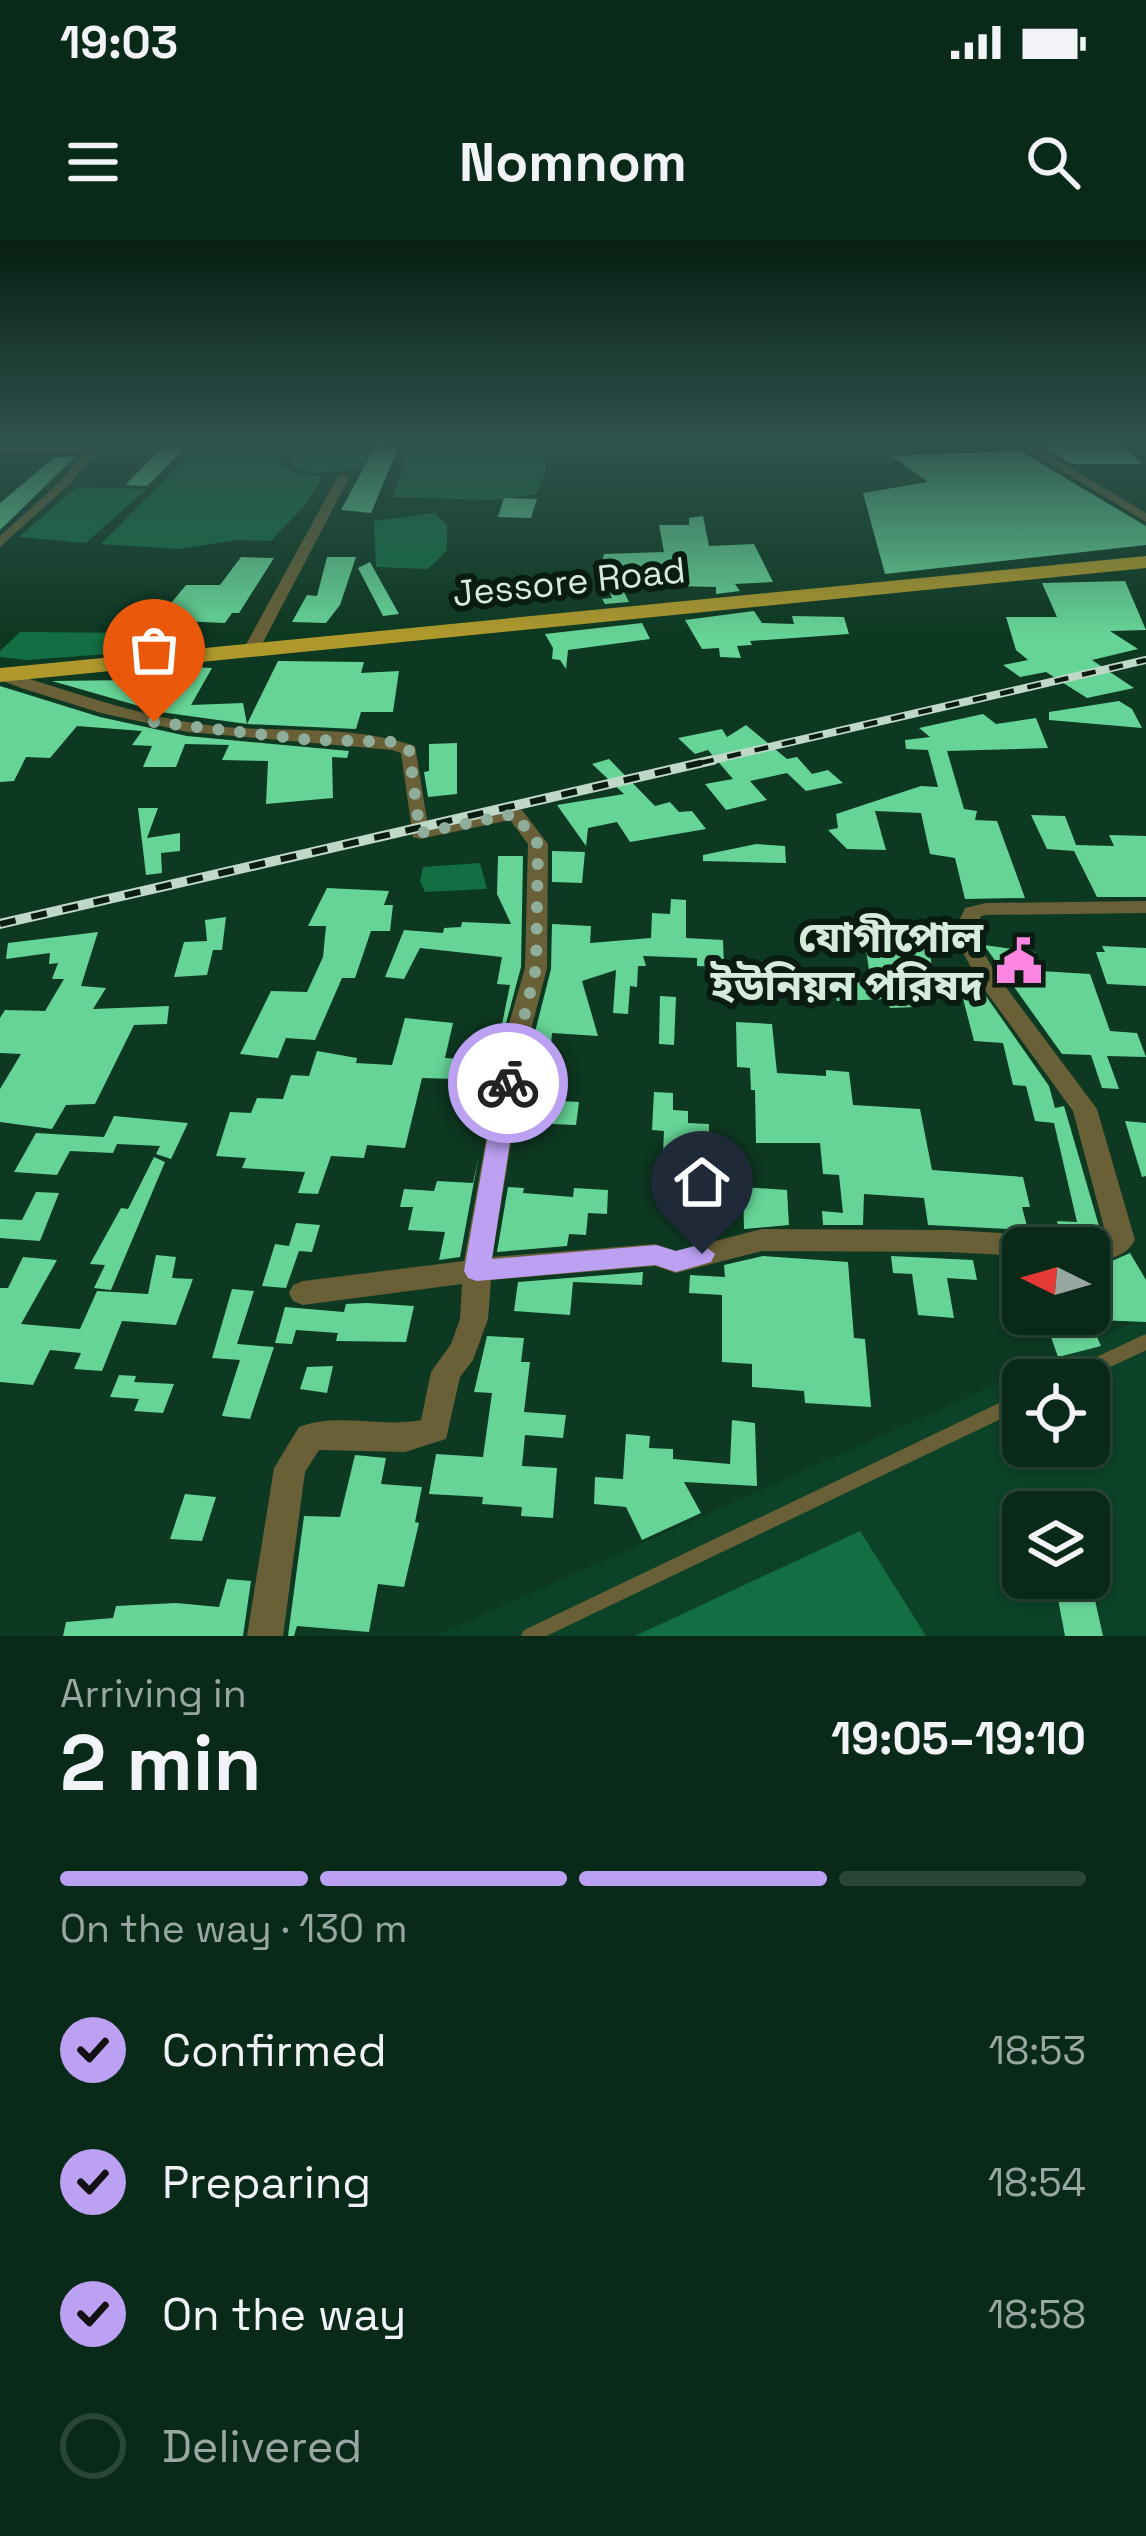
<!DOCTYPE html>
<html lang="en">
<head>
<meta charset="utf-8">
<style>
	body { margin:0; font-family:"Space Grotesk","Noto Sans Bengali",sans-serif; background:#183626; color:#f1f3f6; height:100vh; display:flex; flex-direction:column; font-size:45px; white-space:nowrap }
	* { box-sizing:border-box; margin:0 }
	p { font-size:39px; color:#99a7a2 }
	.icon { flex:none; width:66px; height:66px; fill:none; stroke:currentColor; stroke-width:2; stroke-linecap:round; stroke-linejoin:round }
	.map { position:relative; height:1396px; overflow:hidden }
	.sheet { display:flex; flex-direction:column; background:#0a2a19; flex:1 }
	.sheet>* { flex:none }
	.needle { width:78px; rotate:275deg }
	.controls { position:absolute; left:1002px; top:987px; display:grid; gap:24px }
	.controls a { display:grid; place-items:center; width:108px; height:108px; border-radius:18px; background:#0a2a19; box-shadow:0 3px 9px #0004,0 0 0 3px #2a4638; font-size:60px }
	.pin { position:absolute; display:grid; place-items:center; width:102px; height:102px; color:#fff; margin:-123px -51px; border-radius:50% 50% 50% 0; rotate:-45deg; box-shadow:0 0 12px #0007 }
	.pin .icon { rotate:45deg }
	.courier { position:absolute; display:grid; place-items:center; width:120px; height:120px; margin:-60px; border:9px solid #bca0f2; border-radius:50%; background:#fff; color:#222; box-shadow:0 3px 15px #0007 }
	.overview em { font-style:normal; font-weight:700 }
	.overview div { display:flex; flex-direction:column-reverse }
	.overview { display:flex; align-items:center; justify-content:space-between; height:204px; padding:0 60px }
	h1 { font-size:78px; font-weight:700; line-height:90px }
	.bar { display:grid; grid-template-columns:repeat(4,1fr); gap:18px 12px; align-content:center; height:144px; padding:0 60px }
	.bar i { height:15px; border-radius:9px; background:#2a4638 }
	.bar .on { background:#bca0f2 }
	.bar p { grid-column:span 4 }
	ol { padding:0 60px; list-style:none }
	li { display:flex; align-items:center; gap:36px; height:132px }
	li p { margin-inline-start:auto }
	li .icon { padding:12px; border-radius:50%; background:#bca0f2; color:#111; stroke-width:4 }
	li:last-child { color:#99a7a2 }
	li i { width:66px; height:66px; border:6px solid #2a4638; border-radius:50% }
	.status { display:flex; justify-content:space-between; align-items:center; height:84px; padding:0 60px; background:#0a2a19; direction:ltr }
	.status svg { height:33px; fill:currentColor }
	header { display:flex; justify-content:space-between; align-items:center; height:156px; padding:0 60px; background:#0a2a19; font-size:54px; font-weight:700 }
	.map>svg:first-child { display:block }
	.built { fill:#0c4227; fill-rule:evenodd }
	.water { fill:#136f43 }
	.building { fill:#66d496 }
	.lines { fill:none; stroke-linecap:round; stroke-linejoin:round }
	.service { stroke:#6a6037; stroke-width:15 }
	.minor { fill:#6a6037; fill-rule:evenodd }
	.trunk { fill:#b0992c; fill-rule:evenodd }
	.rail-far1-casing { stroke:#bfd8c8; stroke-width:8 }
	.rail-casing { stroke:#bfd8c8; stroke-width:10 }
	.rail-far1 { stroke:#0a1b11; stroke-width:4.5; stroke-dasharray:14; stroke-linecap:butt }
	.rail { stroke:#0a1b11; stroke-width:6; stroke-dasharray:16; stroke-linecap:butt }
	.route { fill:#bca0f2 }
	.done { stroke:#8fad9b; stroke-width:12; stroke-dasharray:0 21.6 }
	.labels { text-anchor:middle; stroke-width:12; stroke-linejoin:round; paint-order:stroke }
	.far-street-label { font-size:36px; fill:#d5ecdd; stroke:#0a1b11 }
	.poi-label { font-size:42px; font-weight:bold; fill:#d5ecdd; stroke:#0a1b11; text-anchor:end }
</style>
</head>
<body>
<div class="status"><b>19:03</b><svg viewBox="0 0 49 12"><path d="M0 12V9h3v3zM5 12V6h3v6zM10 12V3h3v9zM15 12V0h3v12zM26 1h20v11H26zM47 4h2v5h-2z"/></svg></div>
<header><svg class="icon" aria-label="menu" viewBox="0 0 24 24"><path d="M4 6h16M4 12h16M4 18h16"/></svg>Nomnom<svg class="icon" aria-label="search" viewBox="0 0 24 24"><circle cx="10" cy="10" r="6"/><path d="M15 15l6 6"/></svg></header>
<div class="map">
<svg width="1146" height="1396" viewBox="0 0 1146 1396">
	<rect width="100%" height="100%" fill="#0d3821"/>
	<path class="built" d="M1146,1077V1396H435ZM1023,1140H1089V1206H1023ZM1023,1272H1089V1338H1023Z"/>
	<g class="water">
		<polygon points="200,209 281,210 280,222 291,232 323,237 307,263 271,301 237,300 178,309 101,304 179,225"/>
		<polygon points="505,209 542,213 546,229 536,254 491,260 393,257 409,210"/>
		<polygon points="297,210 382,211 380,228 315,233 293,228 290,217"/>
		<polygon points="77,247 146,249 86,303 19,297"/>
		<polygon points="435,273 447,285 447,310 428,329 376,327 374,281"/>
		<polygon points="20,392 158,393 148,411 27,420 0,417 0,411"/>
		<polygon points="480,623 487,649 425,652 420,641 423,627"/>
		<polygon points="860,1291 926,1396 635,1396"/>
	</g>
	<g class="building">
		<polygon points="1035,201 1121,204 1142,224 1072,224"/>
		<polygon points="376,205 399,206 371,273 341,270"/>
		<polygon points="162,208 184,209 147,246 125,245"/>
		<polygon points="1020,211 1146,286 1146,305 885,334 863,253 928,242 892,216"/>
		<polygon points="55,217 75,217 0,290 0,263"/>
		<polygon points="504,258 537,259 531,278 498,277"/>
		<polygon points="703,276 709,306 754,304 773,342 735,344 740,351 716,354 716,347 673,346 624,352 629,362 605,364 602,359 612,358 601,328 604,314 664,312 659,285 689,285 689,278"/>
		<polygon points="241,317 274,318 239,373 232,373 225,383 182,381 175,391 148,391 186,345 220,345"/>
		<polygon points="327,317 356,317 340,365 326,383 292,382 307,355 317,356"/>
		<polygon points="370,322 399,374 383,376 358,328"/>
		<polygon points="1125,341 1146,390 1110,391 1138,409 1092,420 1134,448 1087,458 1046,432 1020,437 1003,425 1028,420 1016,410 1006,377 1057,377 1042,343"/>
		<polygon points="754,371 762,383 794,384 792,376 844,377 849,394 750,401 752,405 737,406 741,418 720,417 719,408 702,409 685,380"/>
		<polygon points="642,383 650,399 568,410 566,429 560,420 552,419 553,408 545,394"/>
		<polygon points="278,421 364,422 361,433 399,431 393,472 361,472 356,489 247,484"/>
		<polygon points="192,427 212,428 191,465 243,463 247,484 160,472 52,441 132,440 143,439 147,433 188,434"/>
		<polygon points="0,446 100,477 187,496 349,511 347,518 332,517 333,558 266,564 268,521 222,520 229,505 185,504 176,527 143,527 152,506 132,505 142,491 77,486 50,518 26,517 14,541 0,542"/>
		<polygon points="1119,461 1132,469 1142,488 1049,480 1049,472"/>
		<polygon points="983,474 996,484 1036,478 1048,508 947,511 964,569 977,571 975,580 997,581 1025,658 965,659 955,618 930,614 921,573 875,571 886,610 847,609 828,590 838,588 836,574 921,546 938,547 928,510 906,509 905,500 930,497 919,488"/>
		<polygon points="746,485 787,519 797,517 812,534 828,530 843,543 806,551 787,533 750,541 767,560 726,570 705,544 733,539 708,510 695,514 678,498 722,489 727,497"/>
		<polygon points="457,503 457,554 428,557 424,532 429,531 429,504"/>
		<polygon points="609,519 655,566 670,562 679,572 692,571 706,589 630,602 617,582 588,588 586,606 557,565 624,554 592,524"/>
		<polygon points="138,568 158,568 147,598 180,593 180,611 161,613 162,633 146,635"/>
		<polygon points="1031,575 1065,576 1076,605 1114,606 1109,595 1146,596 1146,657 1097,657 1074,611 1047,609"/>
		<polygon points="756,604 785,606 786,623 703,621 703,615"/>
		<polygon points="552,611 585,612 582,643 552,642"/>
		<polygon points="498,616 523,616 521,727 497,817 483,816 487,799 499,799 510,745 497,744 502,717 420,708 404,739 385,737 404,690 443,693 444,688 461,687 462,682 511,684 497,654"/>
		<polygon points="327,648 389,651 384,665 393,665 390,691 371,691 355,738 342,738 315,800 286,798 278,818 240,814 271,751 307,752 323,717 326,686 308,686"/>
		<polygon points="671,659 686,660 686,698 723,700 724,727 697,726 697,718 643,716 646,726 638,726 637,747 630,746 628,774 613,773 616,730 582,741 598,796 552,793 551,805 532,804 551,729 552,684 591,686 590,703 651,698 652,673 670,674"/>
		<polygon points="226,677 222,710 213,710 207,735 174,737 184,702 207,701 205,680"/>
		<polygon points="877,680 924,684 933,731 967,729 1049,846 1055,868 1064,866 1101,993 1060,992 1057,981 1077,982 1054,883 1035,881 1026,846 1013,845 1003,803 974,801 960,747 908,748 916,767 890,768 887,759 837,761 835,754 804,756 799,741 870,737 862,682"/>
		<polygon points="98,692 81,746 106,748 93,769 169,766 167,784 134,785 95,864 66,865 52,889 0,882 0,849 21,814 0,813 0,778 5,770 45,771 64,739 52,739 58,723 49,724 50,713 6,719 8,703"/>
		<polygon points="984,705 1035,712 1040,731 1090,734 1110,791 1137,793 1146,817 1107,816 1119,849 1102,848 1091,815 1062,814"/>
		<polygon points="1102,706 1146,708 1146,746 1107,744 1096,712 1105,712"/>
		<polygon points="660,756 676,757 674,805 659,804"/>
		<polygon points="405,778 453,783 445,818 492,821 488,840 422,838 405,908 367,905 364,918 331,916 318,954 298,953 305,932 242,928 246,918 216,916 230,872 251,873 257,858 283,859 291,835 309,836 317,811 357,818 356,823 392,825"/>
		<polygon points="736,782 772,784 777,833 826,836 826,830 849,832 853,865 920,869 932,930 1023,937 1030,967 1022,967 1028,990 928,985 924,958 864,954 863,985 823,985 822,971 843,973 839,935 823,934 820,903 756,903 755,850 751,850 750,828 737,827"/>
		<polygon points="654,852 673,853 673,870 688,871 688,883 709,884 709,919 689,917 688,937 662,936 664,891 652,890"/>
		<polygon points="529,859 579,862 576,885 526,883"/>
		<polygon points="114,876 188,883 171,919 156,914 160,906 117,904 113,913 70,911 57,935 14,932 36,893 104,897"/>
		<polygon points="1125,881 1146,883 1146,936 1142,937"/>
		<polygon points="479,915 460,1017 439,1020 445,992 408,990 413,967 400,967 404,949 434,951 437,941 473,943"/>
		<polygon points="154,917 165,922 111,1050 94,1048 105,1025 90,1024 121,968 128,969"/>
		<polygon points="508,947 524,948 523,953 573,957 574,948 608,950 607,974 588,973 586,995 569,994 567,1006 497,1012"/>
		<polygon points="743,947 787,950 789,985 744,989"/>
		<polygon points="36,952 59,953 40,1001 0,998 0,979 22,980"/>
		<polygon points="296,983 320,985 312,1012 299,1011 286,1048 262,1046 275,1004 289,1006"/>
		<polygon points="1130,1013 1146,1040 1146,1082 1097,1080 1089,1031 1110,1033 1105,1024"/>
		<polygon points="156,1015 176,1017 172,1038 193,1039 176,1085 122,1081 102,1131 74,1129 81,1113 50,1110 33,1145 0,1142 0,1048 8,1048 23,1017 57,1020 21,1084 80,1089 97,1051 148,1054"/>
		<polygon points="763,1016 848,1022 854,1098 865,1099 871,1167 805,1163 804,1151 752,1147 752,1124 722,1122 722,1055 689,1053 690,1035 725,1037 724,1025"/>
		<polygon points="891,1016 973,1020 977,1040 947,1038 954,1078 918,1075 912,1034 893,1033"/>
		<polygon points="643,1032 642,1045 573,1042 570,1075 514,1071 518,1042"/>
		<polygon points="232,1049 254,1051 237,1104 274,1107 250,1179 222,1176 240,1120 212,1118"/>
		<polygon points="367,1063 414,1066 406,1102 336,1101 338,1093 296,1090 292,1104 275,1103 285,1067 344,1072 346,1064"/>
		<polygon points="1043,1074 1087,1074 1101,1106 1058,1117"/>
		<polygon points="487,1096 524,1098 521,1122 530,1122 524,1172 566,1175 563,1198 525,1195 522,1226 557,1228 553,1278 521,1276 522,1267 482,1264 483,1257 429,1254 436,1214 483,1217 492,1153 474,1152"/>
		<polygon points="333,1126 327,1153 300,1149 307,1127"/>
		<polygon points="119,1135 136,1136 134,1142 174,1144 163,1173 134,1171 139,1159 110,1157"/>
		<polygon points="732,1180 755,1183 757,1246 684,1242 701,1273 642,1300 626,1267 594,1264 595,1237 623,1239 626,1194 650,1196 649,1208 673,1209 673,1219 730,1224"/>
		<polygon points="355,1215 386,1218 381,1244 422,1247 415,1282 419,1283 404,1347 378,1344 369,1392 297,1386 294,1396 288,1396 304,1276 340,1277"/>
		<polygon points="185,1254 216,1257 202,1301 170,1299"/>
		<polygon points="1054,1338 1090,1338 1103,1396 1065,1396"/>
		<polygon points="227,1339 251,1341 243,1396 63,1396 66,1382 113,1378 116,1366 176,1363 219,1367"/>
	</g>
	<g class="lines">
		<g class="service">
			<polyline points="1065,1140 1146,1102"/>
			<polyline points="529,1396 1023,1160"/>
		</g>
		<g class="minor">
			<polygon points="94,201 103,203 70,244 0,307 0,296 62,240 84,212 0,213 0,207 90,206"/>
			<polygon points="237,201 248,201 240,207 235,204"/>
			<polygon points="338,201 348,201 348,202 343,205"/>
			<polygon points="1013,201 1026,201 1146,273 1146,282"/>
			<polygon points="343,235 349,238 259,410 246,413 243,410 337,238"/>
			<path d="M0,430C71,451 139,477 214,486C280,493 352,484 415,506L428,586L515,568L522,570L548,604L547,728L528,801L492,1017L655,1004L676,1011L762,989L949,990L1071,997C1081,1001 1096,1001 1106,995L1073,871L979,742L953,694L965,668L986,663L1146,661V673L986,675L981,676L973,694L996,734L1097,869L1135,1000C1126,1017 1107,1021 1089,1020V1008H1023V1016L949,1012L762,1011L676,1033L655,1026L491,1040L488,1079L473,1120L460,1137L446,1199L405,1212L319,1210L305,1232L283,1396H247L274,1228L299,1187C337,1172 381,1188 421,1180L431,1132L451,1104L460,1079L462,1044L303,1065L293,1061L289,1053L293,1045L303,1041L464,1021L504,801L525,728L528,604L510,580L420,599L413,597L401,513L392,510L188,492L101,473L21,448L0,440Z"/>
		</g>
		<polygon class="trunk" points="1146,316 1146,328 0,442 0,428"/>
		<defs>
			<polyline id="rail-far1" points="700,523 1146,420"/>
			<polyline id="rail" points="0,684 713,520"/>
		</defs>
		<use href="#rail-far1" class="rail-far1-casing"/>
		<use href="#rail" class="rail-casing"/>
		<use href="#rail-far1" class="rail-far1"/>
		<use href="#rail" class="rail"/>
	</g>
	<linearGradient id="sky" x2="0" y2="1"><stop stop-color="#071f12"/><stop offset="0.51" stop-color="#2f534e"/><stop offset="1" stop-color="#2f534e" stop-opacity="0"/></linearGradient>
	<rect width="1146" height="396" fill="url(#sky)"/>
	<polygon class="route" points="508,836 519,843 492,1019 656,1005 676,1011 702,1004 715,1014 711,1022 676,1032 655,1025 477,1041 468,1038 464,1031 497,843"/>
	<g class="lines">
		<polyline class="done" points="154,482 310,500 396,502 409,510 420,593 515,574 538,604 536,728 508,843"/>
	</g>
	<defs>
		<symbol id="civic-bare" viewBox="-9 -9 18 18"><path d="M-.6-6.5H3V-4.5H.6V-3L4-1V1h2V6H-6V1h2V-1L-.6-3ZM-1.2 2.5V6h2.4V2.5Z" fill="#fd86e2" stroke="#0a1b11" stroke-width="2.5" paint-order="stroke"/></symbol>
	</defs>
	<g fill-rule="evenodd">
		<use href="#civic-bare" x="986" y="688" width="66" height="66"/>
	</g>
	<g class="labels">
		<g class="far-street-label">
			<text transform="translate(569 341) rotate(-6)" y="13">Jessore Road</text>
		</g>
		<g class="poi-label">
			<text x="983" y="712">যোগীপোল<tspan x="983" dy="48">ইউনিয়ন পরিষদ</tspan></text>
		</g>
	</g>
</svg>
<div class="controls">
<a><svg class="needle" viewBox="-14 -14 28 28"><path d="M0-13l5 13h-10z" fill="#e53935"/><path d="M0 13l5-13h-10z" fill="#99a7a2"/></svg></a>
<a><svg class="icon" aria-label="locate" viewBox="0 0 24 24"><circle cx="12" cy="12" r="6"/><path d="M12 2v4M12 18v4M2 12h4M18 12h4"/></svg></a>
<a><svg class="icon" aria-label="layers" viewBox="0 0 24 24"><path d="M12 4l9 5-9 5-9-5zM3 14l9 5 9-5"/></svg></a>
</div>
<div class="pin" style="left:154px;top:482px;background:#ea580c"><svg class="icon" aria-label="bag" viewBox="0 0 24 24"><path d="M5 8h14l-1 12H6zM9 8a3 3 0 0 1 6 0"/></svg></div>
<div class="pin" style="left:702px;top:1014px;background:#1f2937"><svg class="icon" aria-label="home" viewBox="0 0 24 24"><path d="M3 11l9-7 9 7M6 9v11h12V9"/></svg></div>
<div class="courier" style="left:508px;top:843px"><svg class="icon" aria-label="bike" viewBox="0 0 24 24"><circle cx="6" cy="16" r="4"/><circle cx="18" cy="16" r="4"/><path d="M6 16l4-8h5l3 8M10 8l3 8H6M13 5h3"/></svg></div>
</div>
<section class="sheet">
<div class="overview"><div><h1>2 min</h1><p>Arriving in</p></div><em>19:05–19:10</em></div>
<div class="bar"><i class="on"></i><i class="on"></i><i class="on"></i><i></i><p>On the way · 130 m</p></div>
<ol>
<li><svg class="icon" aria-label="check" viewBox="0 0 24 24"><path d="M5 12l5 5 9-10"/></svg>Confirmed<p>18:53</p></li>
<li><svg class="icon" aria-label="check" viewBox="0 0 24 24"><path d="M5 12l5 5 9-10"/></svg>Preparing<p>18:54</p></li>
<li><svg class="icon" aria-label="check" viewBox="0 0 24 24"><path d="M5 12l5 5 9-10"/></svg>On the way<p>18:58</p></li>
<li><i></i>Delivered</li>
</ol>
</section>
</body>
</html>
